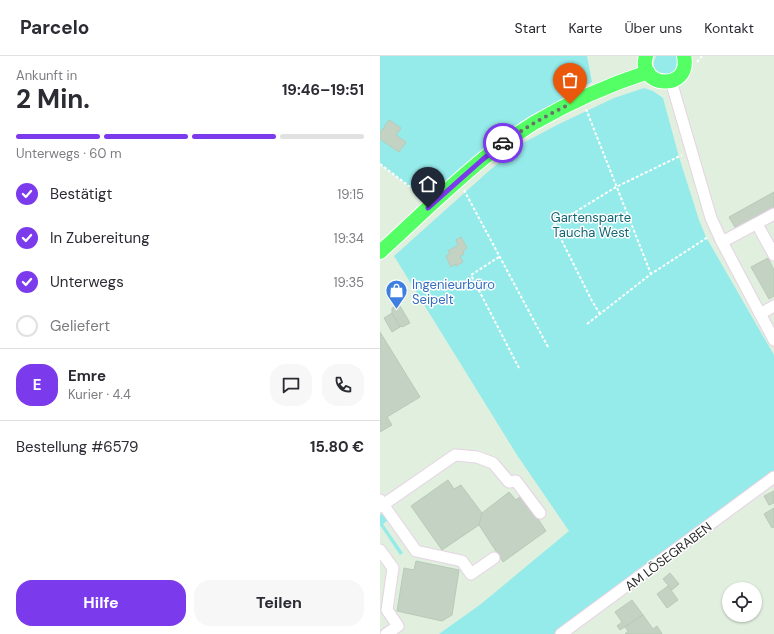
<!DOCTYPE html>
<html lang="de">
<head>
<meta charset="utf-8">
<style>
	body { margin:0; font-family:"DM Sans",sans-serif; background:#f7f7f7; color:#2b2b33; height:100vh; display:flex; flex-direction:column; font-size:15px; white-space:nowrap }
	* { box-sizing:border-box; margin:0 }
	p { font-size:13px; color:#7c7c81 }
	.icon { flex:none; width:22px; height:22px; fill:none; stroke:currentColor; stroke-width:2; stroke-linecap:round; stroke-linejoin:round }
	.map { position:relative; flex:1; overflow:hidden }
	.side { display:flex; flex-direction:column; background:#fff; width:380px }
	.side>* { flex:none }
	.buttons { position:absolute; left:342px; top:526px; display:grid; gap:8px }
	.buttons a { display:grid; place-items:center; width:40px; height:40px; border-radius:50%; background:#fff; box-shadow:0 1px 3px #0004; font-size:20px }
	.pin { position:absolute; display:grid; place-items:center; width:34px; height:34px; color:#fff; margin:-41px -17px; border-radius:50% 50% 50% 0; rotate:-45deg; box-shadow:0 0 4px #0007 }
	.pin .icon { rotate:45deg }
	.courier { position:absolute; display:grid; place-items:center; width:40px; height:40px; margin:-20px; border:3px solid #7c3aed; border-radius:50%; background:#fff; color:#222; box-shadow:0 1px 5px #0007 }
	.summary em { font-style:normal; font-weight:700 }
	.summary div { display:flex; flex-direction:column-reverse }
	.summary { display:flex; align-items:center; justify-content:space-between; height:68px; padding:0 16px }
	h1 { font-size:26px; font-weight:700; line-height:30px }
	.bar { display:grid; grid-template-columns:repeat(4,1fr); gap:6px 4px; align-content:center; height:48px; padding:0 16px }
	.bar i { height:5px; border-radius:3px; background:#e1e1e2 }
	.bar .active { background:#7c3aed }
	.bar p { grid-column:span 4 }
	.line { display:flex; align-items:center; gap:10px; padding:0 16px; border-top:1px solid #e1e1e2 }
	.line div { flex:1 }
	.round { display:grid; place-items:center; flex:none; width:42px; height:42px; border-radius:16px; background:#f7f7f7 }
	ol { padding:0 16px; list-style:none }
	li { display:flex; align-items:center; gap:12px; height:44px }
	li p { margin-inline-start:auto }
	li .icon { padding:4px; border-radius:50%; background:#7c3aed; color:#fff; stroke-width:4 }
	li:last-child { color:#7c7c81 }
	li i { width:22px; height:22px; border:2px solid #e1e1e2; border-radius:50% }
	.cta { display:flex; gap:8px; margin-top:auto; padding:8px 16px }
	.cta a { flex:1; height:46px; border-radius:16px; background:#7c3aed; color:#fff; font-size:16px; font-weight:700; line-height:46px; text-align:center }
	.cta a+a { background:#f7f7f7; color:#2b2b33 }
	header { display:flex; align-items:center; gap:24px; box-sizing:border-box; height:56px; padding:0 20px; background:#fff; border-bottom:1px solid #e1e1e2 }
	header strong { font-size:19px }
	nav { display:flex; gap:22px; margin-inline-start:auto; font-size:14px }
	main { display:flex; flex:1; min-height:0 }
	.map>svg:first-child { display:block }
	.green { fill:#95ebea }
	.building { fill:#c4d2c3; stroke:#b7cbb7 }
	.lines { fill:none; stroke-linecap:round; stroke-linejoin:round }
	.minor-casing { stroke:#e6d3e4; stroke-width:13 }
	.major-casing { stroke:#fff; stroke-width:16 }
	.path { stroke:#fff; stroke-width:2; stroke-dasharray:3 2; stroke-linecap:butt }
	.minor { stroke:#fff; stroke-width:11 }
	.major { stroke:#53ff64; stroke-width:14 }
	.done { stroke:#6c716b; stroke-width:4; stroke-dasharray:0 7.2 }
	.route { stroke:#7c3aed; stroke-width:5 }
	.labels { text-anchor:middle; stroke-width:3; stroke-linejoin:round; paint-order:stroke }
	.park-label { font-size:13px; fill:#136773; stroke:#fff }
	.shop-label { font-size:13px; fill:#366cbe; stroke:#fff; text-anchor:start }
	.street-label { font-size:13px; fill:#2d2d2d; stroke:#fff }
</style>
</head>
<body>
<header>
<strong>Parcelo</strong>
<nav><a>Start</a><a>Karte</a><a>Über uns</a><a>Kontakt</a></nav>
</header>
<main>
<section class="side">
<div class="summary"><div><h1>2 Min.</h1><p>Ankunft in</p></div><em>19:46–19:51</em></div>
<div class="bar"><i class="active"></i><i class="active"></i><i class="active"></i><i></i><p>Unterwegs · 60 m</p></div>
<ol>
<li><svg class="icon" aria-label="check" viewBox="0 0 24 24"><path d="M5 12l5 5 9-10"/></svg>Bestätigt<p>19:15</p></li>
<li><svg class="icon" aria-label="check" viewBox="0 0 24 24"><path d="M5 12l5 5 9-10"/></svg>In Zubereitung<p>19:34</p></li>
<li><svg class="icon" aria-label="check" viewBox="0 0 24 24"><path d="M5 12l5 5 9-10"/></svg>Unterwegs<p>19:35</p></li>
<li><i></i>Geliefert</li>
</ol>
<div class="line" style="height:72px"><b class="round" style="background:#7c3aed;color:#fff">E</b><div><b>Emre</b><p>Kurier · 4.4</p></div><a class="round"><svg class="icon" aria-label="chat" viewBox="0 0 24 24"><path d="M4 5h16v11H9l-5 4z"/></svg></a><a class="round"><svg class="icon" aria-label="phone" viewBox="0 0 24 24"><path d="M5 4h4l2 5-3 2q2 4 5 5l2-3 5 2v4C11 20 4 13 5 4z"/></svg></a></div>
<div class="line" style="height:52px"><div>Bestellung #6579</div><b>15.80 €</b></div>
<div class="cta"><a>Hilfe</a><a>Teilen</a></div>
</section>
<div class="map">
<svg width="394" height="578" viewBox="0 0 394 578">
	<rect width="100%" height="100%" fill="#e0efde"/>
	<g class="green">
		<polygon points="0,0 207,0 212,26 149,62 98,97 45,143 0,108"/>
		<path d="M276,0H296C308,23 264,25 276,0Z"/>
		<polygon points="264,32 273,35 283,42 299,101 319,164 326,181 394,299 394,422 182,578 59,578 101,548 189,475 137,399 14,200 110,114 143,87 179,68 234,42"/>
		<polygon points="4,456 9,463 3,468 23,497 20,499 0,469 0,459"/>
	</g>
	<g class="building">
		<polygon points="9,64 21,72 16,79 26,86 19,96 0,83 0,77"/>
		<polygon points="394,136 394,152 356,173 349,161"/>
		<polygon points="81,181 87,192 83,195 84,198 80,200 83,206 76,210 75,208 71,211 66,200 70,198 68,195 78,189 76,184"/>
		<polygon points="388,202 394,214 394,240 389,243 371,211"/>
		<polygon points="16,249 20,250 30,267 22,271 21,270 20,271 12,257 12,252"/>
		<polygon points="12,257 20,271 12,276 4,262"/>
		<polygon points="0,276 40,341 7,361 12,369 0,376"/>
		<polygon points="68,424 74,433 81,429 102,457 99,469 62,494 31,450"/>
		<polygon points="394,435 394,447 389,449 384,440"/>
		<polygon points="129,436 136,444 142,439 166,475 123,506 99,469 102,457"/>
		<polygon points="394,452 394,471 392,472 384,458"/>
		<polygon points="36,505 79,514 72,559 62,565 17,555 24,512 34,514"/>
		<polygon points="290,517 299,528 292,534 283,523"/>
		<polygon points="288,530 298,544 287,552 277,538"/>
		<polygon points="252,544 263,559 240,574 237,570 242,566 235,556"/>
		<polygon points="263,559 273,573 277,570 282,578 245,578 248,575 245,571"/>
	</g>
	<g class="lines">
		<defs>
			<g id="minor">
				<polyline points="291,25 331,162 342,186 394,284"/>
				<polyline points="377,168 394,199"/>
				<polyline points="342,186 394,158"/>
				<polyline points="380,258 394,250"/>
				<polyline points="0,444 36,495 82,505 91,518 114,502"/>
				<polyline points="0,451 75,399 97,401 113,407 129,426 136,425 160,457"/>
				<polyline points="0,494 13,512 7,554 18,570 6,578"/>
				<polyline points="181,578 394,421"/>
			</g>
			<g id="major">
				<path d="M266,0C256,32 312,36 304,0"/>
				<path d="M0,196C39,161 76,123 118,91C130,82 142,75 154,67C190,46 228,29 268,16"/>
			</g>
		</defs>
		<use href="#minor" class="minor-casing"/>
		<use href="#major" class="major-casing"/>
		<g class="path">
			<polyline points="317,6 322,0"/>
			<polyline points="206,53 271,218"/>
			<polyline points="0,108 42,140"/>
			<polyline points="84,134 168,291"/>
			<polyline points="119,201 91,219 139,312"/>
			<polyline points="220,258 212,245 174,169 236,131 302,99"/>
			<polyline points="207,268 271,218 328,181"/>
		</g>
		<use href="#minor" class="minor"/>
		<use href="#major" class="major"/>
	</g>
	<g class="lines">
		<path class="done" d="M123,87C145,72 167,59 190,48"/>
		<polyline class="route" points="48,152 102,104 123,87"/>
	</g>
	<defs>
		<symbol id="shop-pin" viewBox="-11 -11 22 30"><path d="M0 17L-7.5 6A9.5 9.5 0 1 1 7.5 6Z" fill="#3f7fe0" stroke="#fff"/><path d="M-5-2.5h2.3a2.7 3.5 0 0 1 5.4 0H5L5.5 6h-11ZM-1.5-2.5h3a1.5 2.3 0 0 0-3 0Z" fill="#fff"/></symbol>
	</defs>
	<g fill-rule="evenodd">
		<use href="#shop-pin" x="4" y="222" width="25" height="34"/>
	</g>
	<g class="labels">
		<g class="park-label">
			<text x="211" y="166">Gartensparte<tspan x="211" dy="15">Taucha West</tspan></text>
		</g>
		<g class="shop-label">
			<text x="32" y="233">Ingenieurbüro<tspan x="32" dy="15">Seipelt</tspan></text>
		</g>
		<g class="street-label">
			<text transform="translate(288 500) rotate(-37)" y="5">AM LÖSEGRABEN</text>
		</g>
	</g>
</svg>
<div class="buttons">
<a><svg class="icon" aria-label="locate" viewBox="0 0 24 24"><circle cx="12" cy="12" r="6"/><path d="M12 2v4M12 18v4M2 12h4M18 12h4"/></svg></a>
</div>
<div class="pin" style="left:190px;top:48px;background:#ea580c"><svg class="icon" aria-label="bag" viewBox="0 0 24 24"><path d="M5 8h14l-1 12H6zM9 8a3 3 0 0 1 6 0"/></svg></div>
<div class="pin" style="left:48px;top:152px;background:#1f2937"><svg class="icon" aria-label="home" viewBox="0 0 24 24"><path d="M3 11l9-7 9 7M6 9v11h12V9"/></svg></div>
<div class="courier" style="left:123px;top:87px"><svg class="icon" aria-label="car" viewBox="0 0 24 24"><path d="M5 17H2v-5l4-1 3-4h7l3 4 3 1v5h-3M9 17h6M6 11h13"/><circle cx="7" cy="17" r="2"/><circle cx="17" cy="17" r="2"/></svg></div>
</div>
</main>
</body>
</html>
